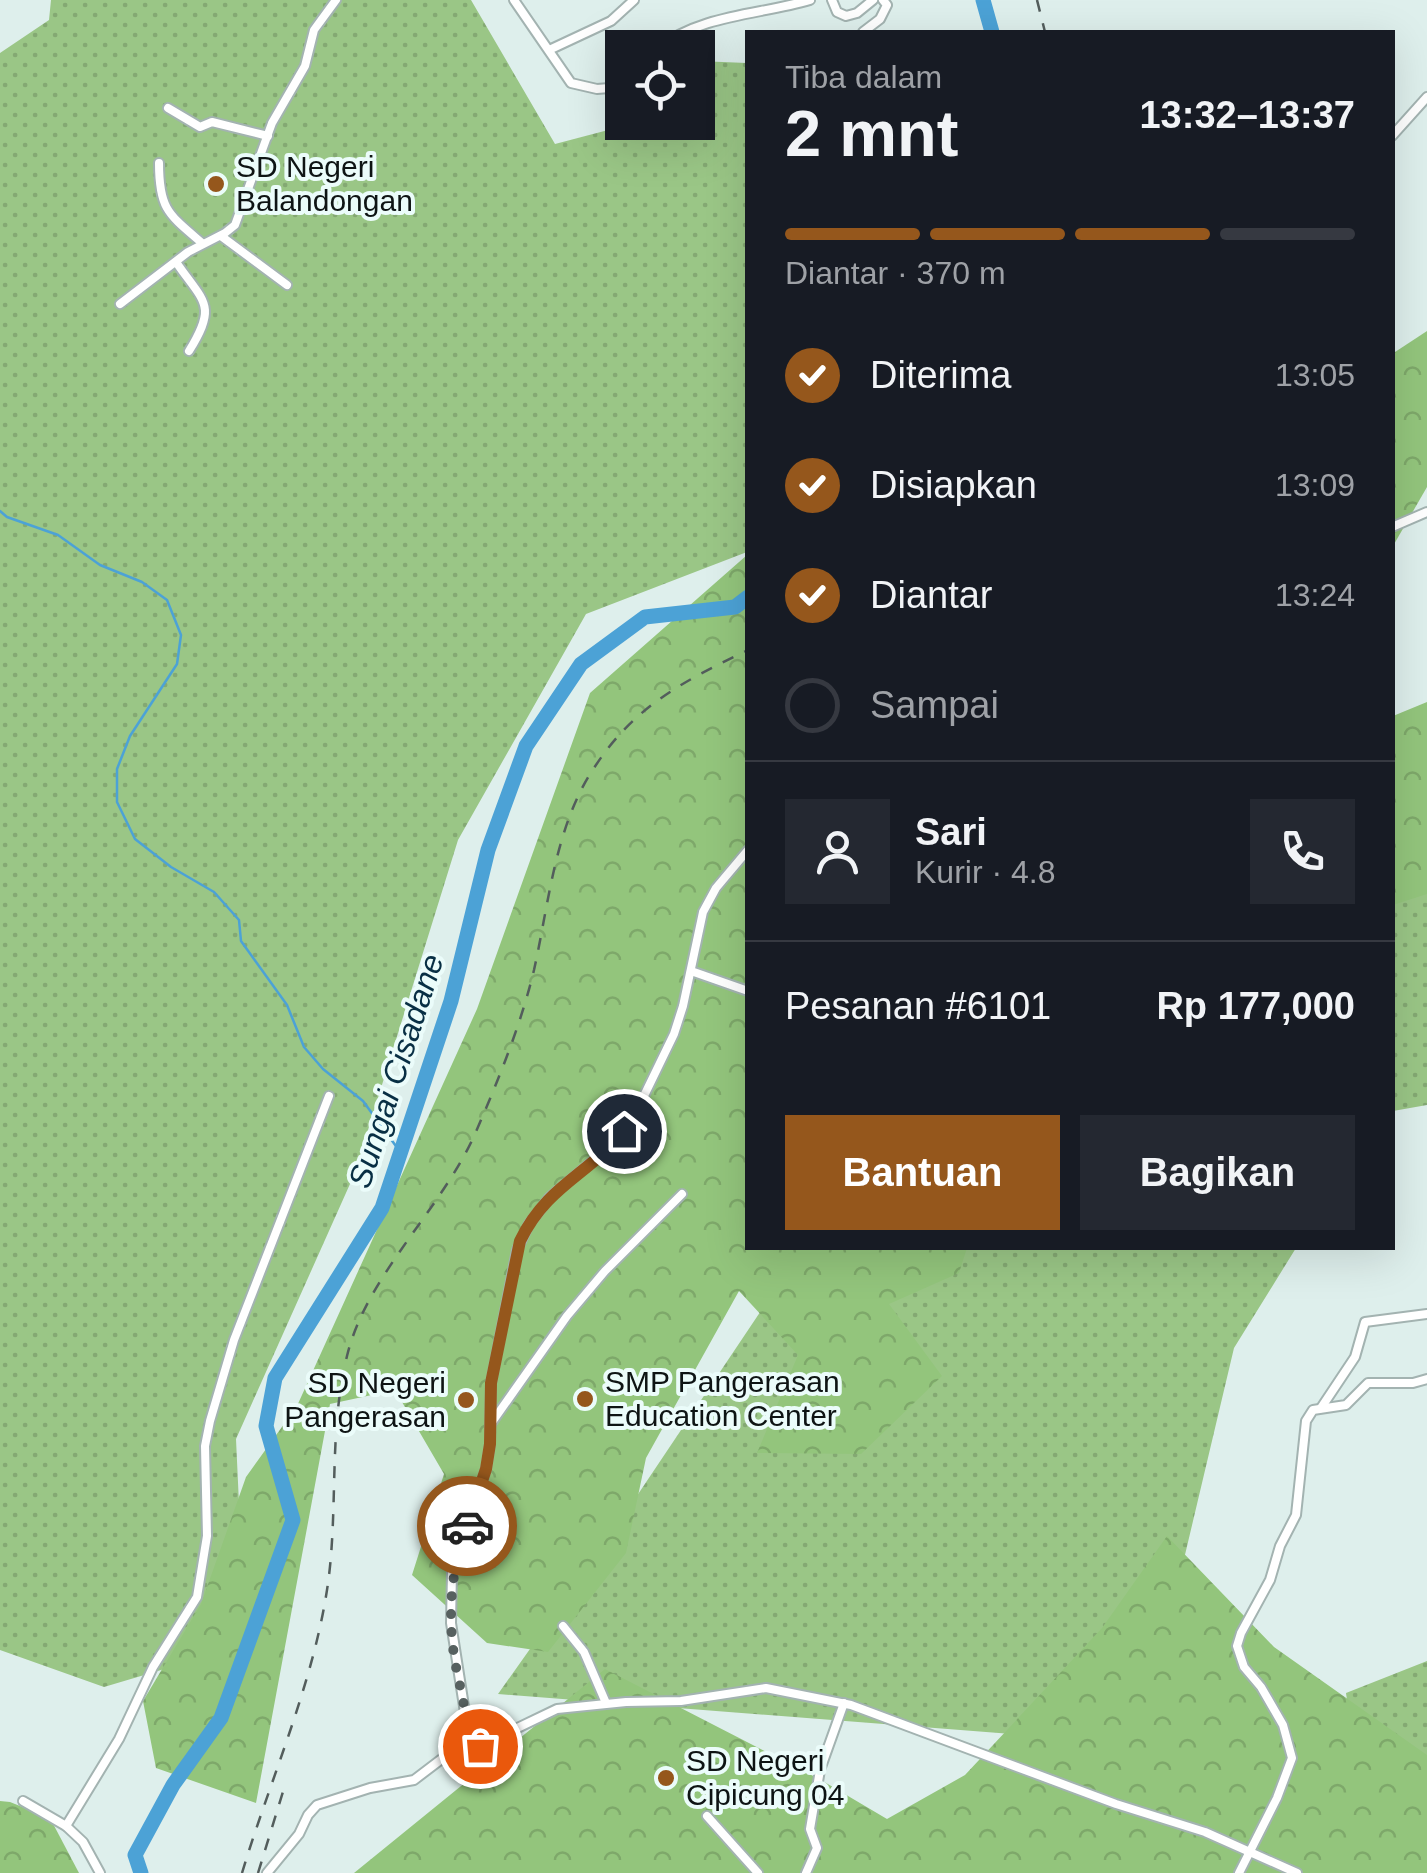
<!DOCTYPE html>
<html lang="id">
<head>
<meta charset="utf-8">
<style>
	body { margin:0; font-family:Arial,sans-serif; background:#242831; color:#f1f3f6; height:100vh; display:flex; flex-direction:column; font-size:38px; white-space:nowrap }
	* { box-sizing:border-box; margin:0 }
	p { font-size:32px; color:#9ea1a6 }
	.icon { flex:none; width:55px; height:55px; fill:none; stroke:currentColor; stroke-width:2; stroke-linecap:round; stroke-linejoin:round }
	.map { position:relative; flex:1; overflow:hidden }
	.panel { position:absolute; left:745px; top:30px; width:650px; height:1220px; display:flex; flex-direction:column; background:#171b24; border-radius:0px; box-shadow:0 10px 40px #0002 }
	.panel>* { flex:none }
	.tools { position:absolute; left:605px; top:30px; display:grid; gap:20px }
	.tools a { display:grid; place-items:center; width:110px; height:110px; border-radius:0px; background:#171b24; box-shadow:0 10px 40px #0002; font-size:50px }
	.pin { position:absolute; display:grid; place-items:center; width:85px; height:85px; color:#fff; margin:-42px; border:5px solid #fff; border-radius:50%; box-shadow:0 2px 10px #0007 }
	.courier { position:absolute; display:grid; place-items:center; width:100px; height:100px; margin:-50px; border:8px solid #95571c; border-radius:50%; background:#fff; color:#222; box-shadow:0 2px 12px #0007 }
	.headline em { font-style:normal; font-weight:700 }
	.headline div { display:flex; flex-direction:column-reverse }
	.headline { display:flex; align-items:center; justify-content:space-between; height:170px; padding:0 40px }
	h1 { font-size:65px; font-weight:700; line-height:75px }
	.bar { display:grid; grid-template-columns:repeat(4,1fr); gap:15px 10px; align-content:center; height:120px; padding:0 40px }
	.bar i { height:12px; border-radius:8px; background:#363941 }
	.bar .selected { background:#95571c }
	.bar p { grid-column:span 4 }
	.line { display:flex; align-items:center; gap:25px; padding:0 40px; border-top:2px solid #363941 }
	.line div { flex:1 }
	.round { display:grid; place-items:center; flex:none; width:105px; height:105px; border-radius:0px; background:#242831 }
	ol { padding:0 40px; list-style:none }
	li { display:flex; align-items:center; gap:30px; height:110px }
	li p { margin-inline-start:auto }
	li .icon { padding:10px; border-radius:50%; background:#95571c; color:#fff; stroke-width:4 }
	li:last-child { color:#9ea1a6 }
	li i { width:55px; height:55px; border:5px solid #363941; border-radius:50% }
	.cta { display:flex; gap:20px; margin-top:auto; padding:20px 40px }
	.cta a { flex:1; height:115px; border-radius:0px; background:#95571c; color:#fff; font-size:40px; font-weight:700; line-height:115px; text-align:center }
	.cta a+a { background:#242831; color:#f1f3f6 }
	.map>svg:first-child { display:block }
	.grass { fill:url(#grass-dots) }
	.forest { fill:url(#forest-crowns) }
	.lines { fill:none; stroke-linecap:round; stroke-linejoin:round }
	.stream { stroke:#4ca2d6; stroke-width:2.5 }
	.river { stroke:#4ca2d6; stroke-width:15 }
	.minor-casing { stroke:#a3b3b1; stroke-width:12 }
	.minor { stroke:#fff; stroke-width:8 }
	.rail { stroke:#535d5c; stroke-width:2.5; stroke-dasharray:12 12; stroke-linecap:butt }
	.done { stroke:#576160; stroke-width:10; stroke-dasharray:0 18 }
	.route { stroke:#95571c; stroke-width:12 }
	.poi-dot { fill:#95571c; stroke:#ebfcfa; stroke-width:4 }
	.labels { text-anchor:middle; stroke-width:8; stroke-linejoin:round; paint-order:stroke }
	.poi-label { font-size:30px; fill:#0e1414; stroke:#ebfcfa; text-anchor:start }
	.water-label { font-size:32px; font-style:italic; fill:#082f44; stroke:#ebfcfa }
</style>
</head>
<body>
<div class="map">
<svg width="1427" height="1873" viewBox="0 0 1427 1873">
	<defs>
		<pattern id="grass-dots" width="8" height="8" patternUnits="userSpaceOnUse" patternTransform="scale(2.5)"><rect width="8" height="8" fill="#9ac686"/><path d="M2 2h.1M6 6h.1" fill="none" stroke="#84a973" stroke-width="1.8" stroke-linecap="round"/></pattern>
		<pattern id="forest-crowns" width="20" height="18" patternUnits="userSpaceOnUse" patternTransform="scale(2.5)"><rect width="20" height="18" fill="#93c57c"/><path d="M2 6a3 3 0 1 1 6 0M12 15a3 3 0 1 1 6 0" fill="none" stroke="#7ea86a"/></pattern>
	</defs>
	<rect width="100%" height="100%" fill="#deefec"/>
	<g class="grass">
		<polygon points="51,0 471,0 555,144 612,129 622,118 622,122 698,122 698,61 747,63 747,552 586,614 458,840 354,1175 236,1439 241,1547 188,1662 104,1687 0,1650 0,53 49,20"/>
		<polygon points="1427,845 1427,1105 1393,1111 1392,860"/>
		<polygon points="803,1248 1296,1248 1234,1348 1184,1559 1051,1737 498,1694 610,1536"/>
		<polygon points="1427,1661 1427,1873 1371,1873 1346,1693"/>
	</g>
	<g class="forest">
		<polygon points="1427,331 1427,487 1393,546 1392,354"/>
		<polygon points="747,555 748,1248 967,1248 959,1273 889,1304 942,1376 861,1454 757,1453 798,1355 739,1291 646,1458 626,1553 548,1652 487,1643 412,1575 444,1474 395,1390 330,1404 256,1803 156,1768 143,1701 201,1604 246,1477 297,1406 477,1009 590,693"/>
		<polygon points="1427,702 1427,894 1393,905 1393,716"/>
		<polygon points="1167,1536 1274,1647 1427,1755 1427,1873 354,1873 605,1669 821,1780 887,1819 965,1775 1102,1628"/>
		<polygon points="0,1801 10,1802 50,1818 79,1873 0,1873"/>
	</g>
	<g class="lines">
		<polyline class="stream" points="0,511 7,517 58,535 100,565 142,582 167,600 181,635 177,664 130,736 117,769 117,802 135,839 171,867 214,892 239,920 241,941 287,1005 304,1047 323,1069 363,1101 401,1153"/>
		<g class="river">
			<polyline points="983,0 992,32"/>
			<polyline points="141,1873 135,1855 173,1785 221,1718 293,1520 266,1426 275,1378 382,1208 451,1001 488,850 526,746 581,664 645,617 735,607 748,597"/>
		</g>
		<defs>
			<g id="minor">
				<polyline points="514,0 571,83 597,89 622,87"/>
				<polyline points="832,0 837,12 846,16 857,13 873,0"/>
				<polyline points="863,32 880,19 887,5 883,0"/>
				<path d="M658,48C703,14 759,15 810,0"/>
				<polyline points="549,50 611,21 634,0"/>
				<polyline points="168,108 200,127 212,122 268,136"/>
				<polyline points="1392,136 1427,97"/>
				<path d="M159,163C159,209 168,214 202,243"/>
				<polyline points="221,236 287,285"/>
				<path d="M176,262C204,303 218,304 189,351"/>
				<polyline points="120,304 188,252 225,233 235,225 272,123 305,66 314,30 336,0"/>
				<polyline points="1392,527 1427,512"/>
				<polyline points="691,971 748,991"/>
				<polyline points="1321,1408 1355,1357 1365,1322 1427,1314"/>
				<polyline points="490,1425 567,1316 605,1271 682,1194"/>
				<polyline points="563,1626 584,1652 606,1703"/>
				<polyline points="460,1745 480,1746 557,1709 626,1702 681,1701 766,1688 851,1705 1116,1804 1205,1832 1297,1873"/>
				<polyline points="23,1801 66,1826"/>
				<polyline points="707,1816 758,1873"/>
				<polyline points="100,1873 83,1842 66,1826 119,1739 153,1667 197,1597 207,1536 205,1446 210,1421 234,1340 329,1096"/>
				<polyline points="267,1873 299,1834 308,1815 317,1805 370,1788 414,1780 460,1745 466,1719 451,1623 452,1572 486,1469 490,1444 491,1383 517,1250 529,1224 550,1197 613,1144 642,1100 674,1034 683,1006 703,912 716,888 748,850"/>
				<polyline points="806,1873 817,1848 810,1829 820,1770 844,1703"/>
				<polyline points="1239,1873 1277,1798 1292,1758 1283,1725 1261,1687 1244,1667 1237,1646 1241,1633 1270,1580 1280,1546 1296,1515 1306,1421 1313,1410 1346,1405 1368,1383 1413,1383 1427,1379"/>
			</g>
		</defs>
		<use href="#minor" class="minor-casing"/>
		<use href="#minor" class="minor"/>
		<g class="rail">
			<polyline points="1037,0 1045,32"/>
			<path d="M242,1873C270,1780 312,1687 327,1590C339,1513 328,1432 347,1356C367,1273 445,1207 478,1127C500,1076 521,1024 534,970C549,903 555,826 594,768C634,706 684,681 748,650"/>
			<polyline points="258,1873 286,1782"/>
		</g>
	</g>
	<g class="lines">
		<path class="done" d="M467,1526C450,1572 447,1619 456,1667C461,1694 471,1719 460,1746H480"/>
		<path class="route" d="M467,1526L486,1469L490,1444L491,1383L520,1241C547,1185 590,1174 624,1131"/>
	</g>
	<g class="poi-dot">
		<circle cx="216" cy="184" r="10"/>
		<circle cx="585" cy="1399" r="10"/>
		<circle cx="466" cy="1400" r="10"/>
		<circle cx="666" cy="1778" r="10"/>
	</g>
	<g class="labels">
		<g class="poi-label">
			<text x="236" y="177">SD Negeri<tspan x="236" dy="34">Balandongan</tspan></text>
			<text x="605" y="1392">SMP Pangerasan<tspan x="605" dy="34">Education Center</tspan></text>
			<text x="446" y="1393" text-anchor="end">SD Negeri<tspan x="446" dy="34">Pangerasan</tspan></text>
			<text x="686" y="1771">SD Negeri<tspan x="686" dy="34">Cipicung 04</tspan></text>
		</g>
		<g class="water-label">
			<text transform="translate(396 1071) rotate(-72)" y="11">Sungai Cisadane</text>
		</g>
	</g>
</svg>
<div class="tools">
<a><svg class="icon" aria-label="locate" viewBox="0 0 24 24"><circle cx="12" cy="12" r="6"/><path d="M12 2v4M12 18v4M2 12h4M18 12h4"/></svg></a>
</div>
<div class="pin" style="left:480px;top:1746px;background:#ea580c"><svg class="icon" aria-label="bag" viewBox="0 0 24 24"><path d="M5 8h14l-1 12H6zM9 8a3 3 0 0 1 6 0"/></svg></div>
<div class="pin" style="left:624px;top:1131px;background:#1f2937"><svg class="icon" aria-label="home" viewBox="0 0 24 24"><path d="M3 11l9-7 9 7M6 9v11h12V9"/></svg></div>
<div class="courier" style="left:467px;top:1526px"><svg class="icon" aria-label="car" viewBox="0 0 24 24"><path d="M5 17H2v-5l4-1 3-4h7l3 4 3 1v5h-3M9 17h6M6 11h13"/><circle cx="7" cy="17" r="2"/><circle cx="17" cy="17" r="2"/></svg></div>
<section class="panel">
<div class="headline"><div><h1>2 mnt</h1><p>Tiba dalam</p></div><em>13:32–13:37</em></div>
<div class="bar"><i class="selected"></i><i class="selected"></i><i class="selected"></i><i></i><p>Diantar · 370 m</p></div>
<ol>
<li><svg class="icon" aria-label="check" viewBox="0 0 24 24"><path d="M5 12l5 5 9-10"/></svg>Diterima<p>13:05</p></li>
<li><svg class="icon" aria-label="check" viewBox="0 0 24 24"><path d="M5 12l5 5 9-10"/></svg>Disiapkan<p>13:09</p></li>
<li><svg class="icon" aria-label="check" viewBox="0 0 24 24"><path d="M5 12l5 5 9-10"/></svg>Diantar<p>13:24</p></li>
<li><i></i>Sampai</li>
</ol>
<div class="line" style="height:180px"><a class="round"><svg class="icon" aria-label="person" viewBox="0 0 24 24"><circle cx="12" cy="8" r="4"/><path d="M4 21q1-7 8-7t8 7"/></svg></a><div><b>Sari</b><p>Kurir · 4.8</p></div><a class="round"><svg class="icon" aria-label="phone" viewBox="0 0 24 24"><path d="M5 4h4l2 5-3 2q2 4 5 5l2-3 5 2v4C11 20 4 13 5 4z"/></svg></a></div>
<div class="line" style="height:130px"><div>Pesanan #6101</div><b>Rp 177,000</b></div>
<div class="cta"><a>Bantuan</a><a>Bagikan</a></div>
</section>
</div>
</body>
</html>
